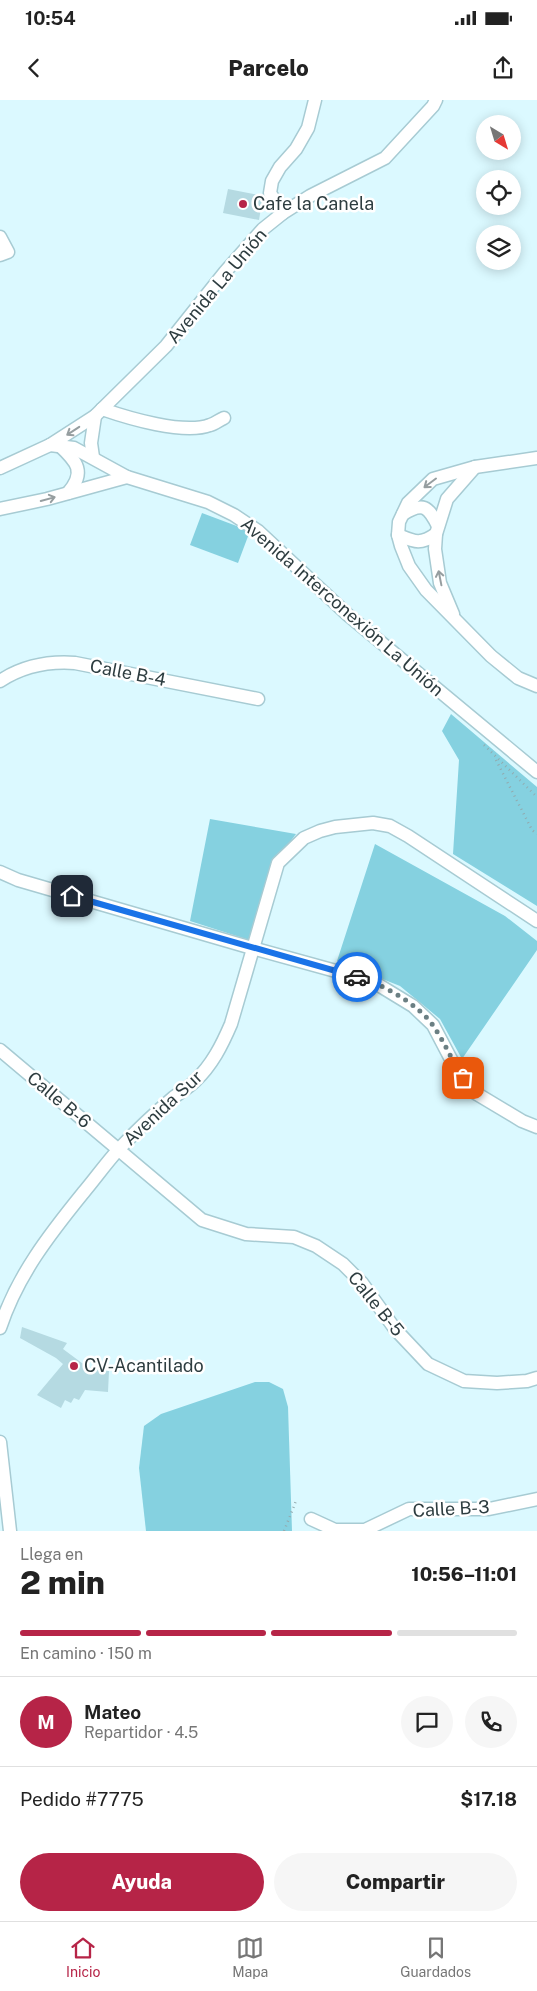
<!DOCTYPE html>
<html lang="es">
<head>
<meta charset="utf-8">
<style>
	body { margin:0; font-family:"Public Sans",sans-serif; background:#f6f6f6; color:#222; height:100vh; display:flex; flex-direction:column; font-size:19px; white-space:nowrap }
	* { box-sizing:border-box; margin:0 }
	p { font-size:16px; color:#767676 }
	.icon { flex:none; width:28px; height:28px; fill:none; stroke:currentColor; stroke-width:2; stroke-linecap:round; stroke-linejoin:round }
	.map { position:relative; height:1431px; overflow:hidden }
	.panel { display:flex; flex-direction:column; background:#fff; flex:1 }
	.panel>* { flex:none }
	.needle { width:32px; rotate:142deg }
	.controls { position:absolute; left:476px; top:15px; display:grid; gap:10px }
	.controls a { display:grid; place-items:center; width:45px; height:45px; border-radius:50%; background:#fff; box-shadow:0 2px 12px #0003; font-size:25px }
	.pin { position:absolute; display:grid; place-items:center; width:42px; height:42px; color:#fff; margin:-21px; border-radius:10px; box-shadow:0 2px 8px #0006 }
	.courier { position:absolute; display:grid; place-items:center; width:50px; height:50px; margin:-25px; border:4px solid #1a73e8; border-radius:50%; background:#fff; color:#222; box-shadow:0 1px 6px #0007 }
	.overview em { font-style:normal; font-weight:800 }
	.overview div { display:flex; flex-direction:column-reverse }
	.overview { display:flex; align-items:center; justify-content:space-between; height:85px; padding:0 20px }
	h1 { font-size:32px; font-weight:800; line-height:38px }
	.bar { display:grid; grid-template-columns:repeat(4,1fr); gap:8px 5px; align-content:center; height:60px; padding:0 20px }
	.bar i { height:6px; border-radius:4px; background:#e0e0e0 }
	.bar .active { background:#b62447 }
	.bar p { grid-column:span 4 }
	.line { display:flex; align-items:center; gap:12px; padding:0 20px; border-top:1px solid #e0e0e0 }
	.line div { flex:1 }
	.round { display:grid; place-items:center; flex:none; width:52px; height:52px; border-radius:26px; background:#f6f6f6 }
	.button { display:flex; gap:10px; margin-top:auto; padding:10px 20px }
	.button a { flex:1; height:58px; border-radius:30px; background:#b62447; color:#fff; font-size:20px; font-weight:800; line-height:58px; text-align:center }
	.button a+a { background:#f6f6f6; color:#222 }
	.status { display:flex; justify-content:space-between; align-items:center; height:35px; padding:0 25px; background:#fff; direction:ltr }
	.status svg { height:14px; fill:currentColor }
	header { display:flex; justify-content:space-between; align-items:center; height:65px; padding:0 20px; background:#fff; font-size:22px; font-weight:800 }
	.tab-bar { display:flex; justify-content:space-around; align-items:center; height:70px; border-top:1px solid #e0e0e0; background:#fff; font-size:14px; color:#767676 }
	.tab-bar a { display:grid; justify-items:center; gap:2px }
	.tab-bar .active { color:#b62447 }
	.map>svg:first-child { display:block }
	.green { fill:#85d1e0 }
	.building { fill:#b5dae2 }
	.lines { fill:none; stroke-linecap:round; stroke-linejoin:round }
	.minor-casing { stroke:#a7cbd3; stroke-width:15 }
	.path { stroke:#92aaae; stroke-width:2.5; stroke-dasharray:1 4; stroke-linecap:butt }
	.minor { stroke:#fff; stroke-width:12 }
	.oneway { stroke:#969ea0 }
	.done { stroke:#6b7f83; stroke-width:5; stroke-dasharray:0 9 }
	.route { stroke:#1a73e8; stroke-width:6 }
	.poi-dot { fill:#b62447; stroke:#fff; stroke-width:2 }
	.labels { text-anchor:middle; stroke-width:5; stroke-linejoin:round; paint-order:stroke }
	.poi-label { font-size:18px; fill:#2e3d40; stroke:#fff; text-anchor:start }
	.street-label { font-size:18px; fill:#2e3d40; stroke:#fff }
</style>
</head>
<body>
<div class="status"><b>10:54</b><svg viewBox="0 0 49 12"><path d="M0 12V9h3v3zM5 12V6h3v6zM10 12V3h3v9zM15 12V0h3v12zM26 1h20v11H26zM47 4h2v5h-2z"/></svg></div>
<header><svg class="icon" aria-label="back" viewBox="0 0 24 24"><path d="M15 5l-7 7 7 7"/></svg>Parcelo<svg class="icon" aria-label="share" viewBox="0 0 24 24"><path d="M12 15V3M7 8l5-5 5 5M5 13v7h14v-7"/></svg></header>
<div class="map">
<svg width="537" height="1431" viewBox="0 0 537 1431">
	<rect width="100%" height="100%" fill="#dbf9ff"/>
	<g class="green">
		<polygon points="202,413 250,431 238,463 190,445"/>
		<polygon points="451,614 537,687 537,806 453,754 459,660 442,631"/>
		<polygon points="210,719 296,734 275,762 249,840 190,821"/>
		<polygon points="375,744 505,816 537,841 537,850 462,959 440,919 400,886 337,861"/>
		<polygon points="255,1282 269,1282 283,1289 288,1307 292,1431 146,1431 139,1368 144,1326 161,1314"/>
	</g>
	<g class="building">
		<polygon points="228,89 263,96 259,120 223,113"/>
		<polygon points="22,1227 67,1243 63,1249 90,1269 109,1271 108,1292 85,1290 79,1300 74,1298 71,1303 65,1300 61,1308 37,1295 63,1264 56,1258 20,1238"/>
	</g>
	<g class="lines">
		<defs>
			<g id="minor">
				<polyline points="283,113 270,93 272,81 280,67 296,49 308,28 315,0"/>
				<polyline points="0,137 8,152 0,155"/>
				<path d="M102,309C128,318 184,335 210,325C215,324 219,320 224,318"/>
				<polyline points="50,345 74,348 127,377 208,402 234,415 258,431 348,515 537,672"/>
				<path d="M60,346C77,362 86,372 68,393"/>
				<polyline points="93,357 91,343 95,316"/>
				<polyline points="537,358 475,367 433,379 408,403 399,422 398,435 401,446 409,466 426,490 491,556 518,578 537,586"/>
				<polyline points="0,368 50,345 95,316 166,246 225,172 263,129 283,113 310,96 385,58 433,6 436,0"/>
				<polyline points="0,409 47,399 127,377"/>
				<path d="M403,414C423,402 428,406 438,426"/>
				<path d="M398,435C415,442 420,445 436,434"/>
				<polyline points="453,514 440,483 435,449 436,434 447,399 475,367"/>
				<path d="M0,581C23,566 48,561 75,563L258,599"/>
				<polyline points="0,772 18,780 252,848 372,881 413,906 433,925 454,965 472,991 522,1021 537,1027"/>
				<polyline points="0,950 202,1120 246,1134 294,1137 316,1146 343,1164 362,1183 395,1229 428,1264 464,1281 497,1283 527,1281 537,1278"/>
				<path d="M0,1228C17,1176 49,1135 83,1093C95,1079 106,1063 119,1049C136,1031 155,1013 174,997C181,992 189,987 195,981C212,965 222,945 231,924L278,763L304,738L320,731L335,727L373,723L390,726L408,736L537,821"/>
				<polyline points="0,1342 10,1431"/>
				<polyline points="311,1419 335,1430 365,1430 409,1409 489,1409 537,1399"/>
			</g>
		</defs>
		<use href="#minor" class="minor-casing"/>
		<g class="path">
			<polyline points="484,645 537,697"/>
			<polyline points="496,660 532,730 537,734"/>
			<polyline points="284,1431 296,1401"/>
		</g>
		<use href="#minor" class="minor"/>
	</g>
	<defs><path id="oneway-shaft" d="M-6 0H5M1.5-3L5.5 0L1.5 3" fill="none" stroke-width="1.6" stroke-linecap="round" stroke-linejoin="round" transform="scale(1.25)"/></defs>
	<g class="oneway">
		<use href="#oneway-shaft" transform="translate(73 331) rotate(147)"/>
		<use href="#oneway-shaft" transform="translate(430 383) rotate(143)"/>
		<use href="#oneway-shaft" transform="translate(48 399) rotate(-15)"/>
		<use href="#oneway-shaft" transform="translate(440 478) rotate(-101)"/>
	</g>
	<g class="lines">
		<path class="done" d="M357,877C381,883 420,905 434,927C445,943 452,961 463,978"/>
		<polyline class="route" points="72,796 357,877"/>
	</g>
	<g class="poi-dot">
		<circle cx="243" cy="104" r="5"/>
		<circle cx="74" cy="1266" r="5"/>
	</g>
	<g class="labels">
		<g class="poi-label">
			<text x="253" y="110">Cafe la Canela</text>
			<text x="84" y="1272">CV-Acantilado</text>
		</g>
		<g class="street-label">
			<text transform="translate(217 186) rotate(-50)" y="6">Avenida La Unión</text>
			<text transform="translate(342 507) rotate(41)" y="6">Avenida Interconexión La Unión</text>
			<text transform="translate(128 573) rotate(11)" y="6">Calle B-4</text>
			<text transform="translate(59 1000) rotate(40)" y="6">Calle B-6</text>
			<text transform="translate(163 1008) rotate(-43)" y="6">Avenida Sur</text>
			<text transform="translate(376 1204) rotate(51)" y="6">Calle B-5</text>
			<text transform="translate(451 1409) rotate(-3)" y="6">Calle B-3</text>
		</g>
	</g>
</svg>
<div class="controls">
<a><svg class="needle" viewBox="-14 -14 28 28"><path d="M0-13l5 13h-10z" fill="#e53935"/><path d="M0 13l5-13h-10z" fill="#767676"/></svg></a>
<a><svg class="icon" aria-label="locate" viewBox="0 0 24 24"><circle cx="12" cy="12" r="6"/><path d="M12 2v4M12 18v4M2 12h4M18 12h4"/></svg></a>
<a><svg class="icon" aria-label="layers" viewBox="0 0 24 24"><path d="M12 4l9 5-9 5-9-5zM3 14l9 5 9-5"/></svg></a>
</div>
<div class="pin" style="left:463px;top:978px;background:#ea580c"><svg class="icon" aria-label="bag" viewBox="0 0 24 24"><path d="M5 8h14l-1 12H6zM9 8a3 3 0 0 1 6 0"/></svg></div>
<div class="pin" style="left:72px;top:796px;background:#1f2937"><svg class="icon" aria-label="home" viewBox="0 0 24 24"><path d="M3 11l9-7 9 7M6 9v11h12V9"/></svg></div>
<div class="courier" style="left:357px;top:877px"><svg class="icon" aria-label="car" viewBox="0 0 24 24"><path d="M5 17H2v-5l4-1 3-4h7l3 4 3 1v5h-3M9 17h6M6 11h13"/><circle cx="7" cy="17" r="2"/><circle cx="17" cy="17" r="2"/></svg></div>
</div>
<section class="panel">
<div class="overview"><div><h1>2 min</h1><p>Llega en</p></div><em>10:56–11:01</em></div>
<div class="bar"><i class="active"></i><i class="active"></i><i class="active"></i><i></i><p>En camino · 150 m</p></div>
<div class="line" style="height:90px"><b class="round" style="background:#b62447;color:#fff">M</b><div><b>Mateo</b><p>Repartidor · 4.5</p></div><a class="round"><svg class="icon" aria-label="chat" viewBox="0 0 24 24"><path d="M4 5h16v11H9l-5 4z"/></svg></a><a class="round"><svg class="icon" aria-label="phone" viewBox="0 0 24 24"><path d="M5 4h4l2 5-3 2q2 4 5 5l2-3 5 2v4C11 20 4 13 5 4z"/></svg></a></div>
<div class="line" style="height:65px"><div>Pedido #7775</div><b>$17.18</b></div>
<div class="button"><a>Ayuda</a><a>Compartir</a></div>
</section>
<nav class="tab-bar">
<a class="active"><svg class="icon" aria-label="home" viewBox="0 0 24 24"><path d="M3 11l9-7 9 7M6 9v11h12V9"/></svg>Inicio</a>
<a><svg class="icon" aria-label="map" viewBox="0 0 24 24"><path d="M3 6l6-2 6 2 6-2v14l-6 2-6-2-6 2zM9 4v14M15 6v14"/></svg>Mapa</a>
<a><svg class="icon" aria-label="saved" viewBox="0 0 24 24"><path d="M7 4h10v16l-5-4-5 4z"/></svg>Guardados</a>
</nav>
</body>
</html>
